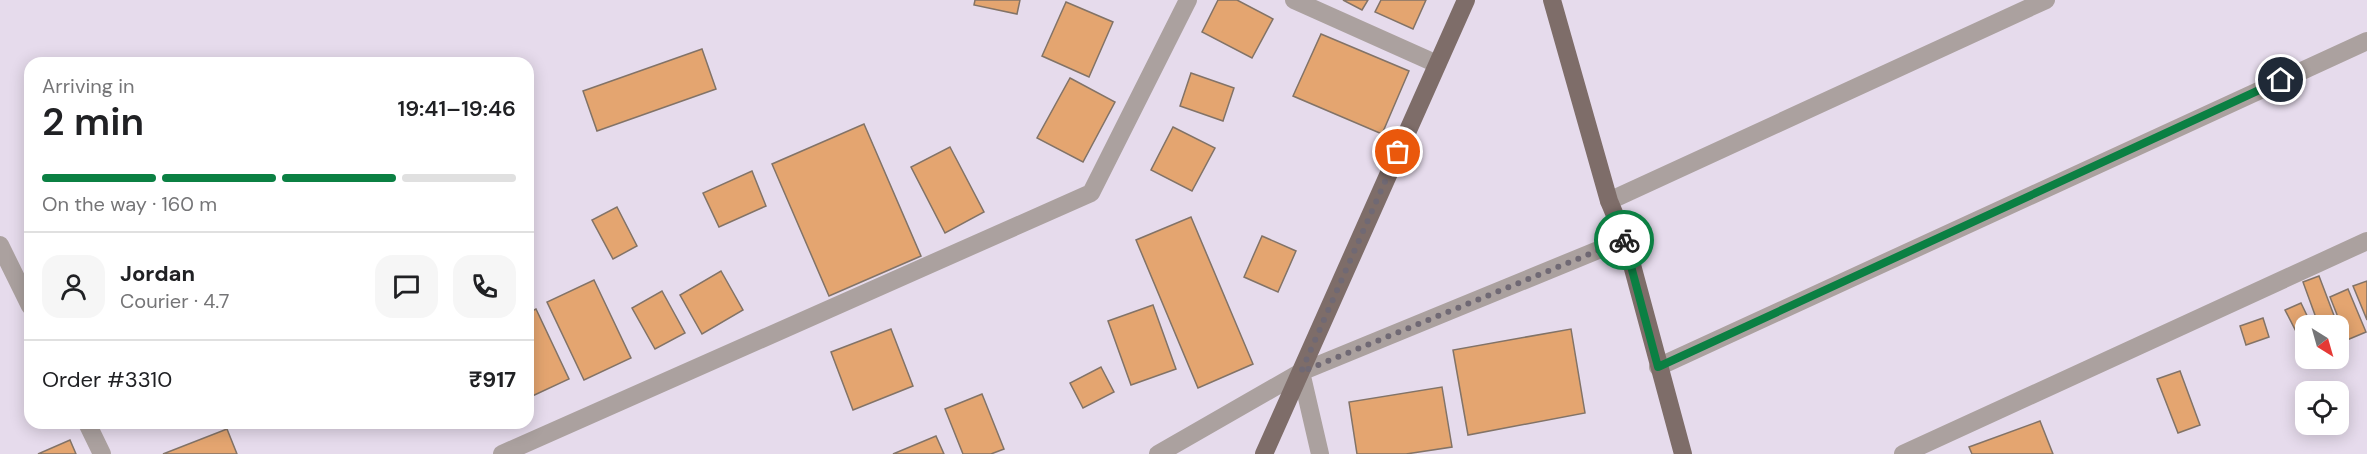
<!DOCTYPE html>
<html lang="en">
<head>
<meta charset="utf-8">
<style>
	body { margin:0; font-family:"DM Sans",sans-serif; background:#f6f6f6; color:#202124; height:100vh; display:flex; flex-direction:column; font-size:22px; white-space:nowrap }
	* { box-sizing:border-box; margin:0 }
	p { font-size:20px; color:#757577 }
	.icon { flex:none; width:33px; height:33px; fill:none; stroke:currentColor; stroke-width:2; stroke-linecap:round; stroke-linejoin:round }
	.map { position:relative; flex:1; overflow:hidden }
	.side { position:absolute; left:24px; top:57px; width:510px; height:372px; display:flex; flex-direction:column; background:#fff; border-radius:18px; box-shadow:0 3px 15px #0003 }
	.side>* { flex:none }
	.needle { width:39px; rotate:143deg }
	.buttons { position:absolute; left:2295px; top:315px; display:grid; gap:12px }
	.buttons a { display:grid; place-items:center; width:54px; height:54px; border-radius:12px; background:#fff; box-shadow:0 3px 15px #0003; font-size:30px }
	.pin { position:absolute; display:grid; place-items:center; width:51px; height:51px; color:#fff; margin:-26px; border:3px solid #fff; border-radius:50%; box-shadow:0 2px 6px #0007 }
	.courier { position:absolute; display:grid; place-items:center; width:60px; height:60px; margin:-30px; border:4px solid #0b8043; border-radius:50%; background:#fff; color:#222; box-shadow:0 2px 8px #0007 }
	.summary em { font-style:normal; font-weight:600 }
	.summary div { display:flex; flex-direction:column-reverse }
	.summary { display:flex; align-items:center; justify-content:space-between; height:102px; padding:0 18px }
	h1 { font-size:39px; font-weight:600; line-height:45px }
	.bar { display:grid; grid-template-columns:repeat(4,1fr); gap:9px 6px; align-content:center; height:72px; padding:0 18px }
	.bar i { height:8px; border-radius:4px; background:#e0e0e0 }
	.bar .active { background:#0b8043 }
	.bar p { grid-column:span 4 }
	.line { display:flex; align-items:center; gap:15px; padding:0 18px; border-top:2px solid #e0e0e0 }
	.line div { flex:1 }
	.round { display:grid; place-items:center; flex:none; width:63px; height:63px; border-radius:18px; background:#f6f6f6 }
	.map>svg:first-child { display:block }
	.building { fill:#e4a570; stroke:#827367; stroke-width:1.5 }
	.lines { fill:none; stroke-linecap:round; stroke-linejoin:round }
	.minor { stroke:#aba19f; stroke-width:18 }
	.major { stroke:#7e6d69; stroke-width:18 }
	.done { stroke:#706974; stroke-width:6; stroke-dasharray:0 10.8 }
	.route { stroke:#0b8043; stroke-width:8 }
</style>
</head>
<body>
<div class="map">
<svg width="2367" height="454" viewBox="0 0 2367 454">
	<rect width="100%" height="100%" fill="#e6dbec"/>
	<g class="building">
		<polygon points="975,0 1020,0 1017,14 974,5"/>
		<polygon points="1218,0 1237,0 1273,19 1252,58 1202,32"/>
		<polygon points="1343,0 1368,0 1362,10"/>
		<polygon points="1381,0 1426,0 1413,29 1375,12"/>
		<polygon points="1066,2 1113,22 1089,77 1042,56"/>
		<polygon points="1321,34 1409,71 1382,134 1293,96"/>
		<polygon points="702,49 716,89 597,131 583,91"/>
		<polygon points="1191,73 1234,88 1223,121 1180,106"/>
		<polygon points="1070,78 1115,102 1083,162 1037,138"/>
		<polygon points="864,124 921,256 829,296 772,164"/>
		<polygon points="1173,127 1215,148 1192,191 1151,170"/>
		<polygon points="950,147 984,212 945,233 911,167"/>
		<polygon points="752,171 766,206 719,227 703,193"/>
		<polygon points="617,207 637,246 613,259 592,220"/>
		<polygon points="1191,217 1253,364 1198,388 1136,240"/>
		<polygon points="1262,236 1296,251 1278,292 1244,277"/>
		<polygon points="721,271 743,310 702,334 680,295"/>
		<polygon points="2319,276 2338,326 2319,326 2303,282"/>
		<polygon points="594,280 631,358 584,380 547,302"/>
		<polygon points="2367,281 2367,320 2353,286"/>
		<polygon points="2348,289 2366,332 2347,340 2330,297"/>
		<polygon points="662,291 685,333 655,349 632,308"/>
		<polygon points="2301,303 2312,326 2306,326 2306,344 2303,345 2285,310"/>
		<polygon points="1153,305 1176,369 1131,385 1108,321"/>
		<polygon points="536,309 569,379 528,398 528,313"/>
		<polygon points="2263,318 2269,337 2246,345 2240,326"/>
		<polygon points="891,329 913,386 853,410 831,352"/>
		<polygon points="1571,329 1585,413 1468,435 1453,350"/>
		<polygon points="1101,367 1114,392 1083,408 1070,383"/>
		<polygon points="2180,371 2200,425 2178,433 2157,379"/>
		<polygon points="1442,387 1452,447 1406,454 1357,454 1349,402"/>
		<polygon points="982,394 1004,449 991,454 963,454 945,409"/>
		<polygon points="2040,421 2053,454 1972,454 1969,447"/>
		<polygon points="227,429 237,454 163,454"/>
		<polygon points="936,436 944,454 893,454"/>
		<polygon points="70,440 76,454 38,454"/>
	</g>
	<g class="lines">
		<g class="minor">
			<polyline points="1294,0 1437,64"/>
			<polyline points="1609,201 2046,0"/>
			<polyline points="0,245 30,306"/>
			<polyline points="1658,367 2367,41"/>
			<polyline points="1301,372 1320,454"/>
			<polyline points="87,423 102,454"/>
			<polyline points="502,454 1091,193 1188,0"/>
			<polyline points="1158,454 1301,372 1625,239"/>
			<polyline points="1903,454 2367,241"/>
		</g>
		<g class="major">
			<polyline points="1552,0 1609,201 1625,239 1683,454"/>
			<polyline points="1264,454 1466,0"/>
		</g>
	</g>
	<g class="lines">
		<polyline class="done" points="1398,152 1301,372 1624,240"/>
		<polyline class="route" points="1624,240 1658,367 2281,80"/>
	</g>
</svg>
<div class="buttons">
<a><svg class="needle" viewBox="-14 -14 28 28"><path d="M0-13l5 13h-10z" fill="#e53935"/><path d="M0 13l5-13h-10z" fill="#757577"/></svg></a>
<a><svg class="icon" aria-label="locate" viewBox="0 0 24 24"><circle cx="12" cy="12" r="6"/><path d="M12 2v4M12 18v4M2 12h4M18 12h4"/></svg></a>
</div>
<div class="pin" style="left:1398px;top:152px;background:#ea580c"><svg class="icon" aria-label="bag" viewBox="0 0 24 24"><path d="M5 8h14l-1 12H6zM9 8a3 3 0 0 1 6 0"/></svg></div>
<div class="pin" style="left:2281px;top:80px;background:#1f2937"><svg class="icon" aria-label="home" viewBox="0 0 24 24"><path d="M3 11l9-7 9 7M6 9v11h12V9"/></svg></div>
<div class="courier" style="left:1624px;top:240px"><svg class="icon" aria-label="bike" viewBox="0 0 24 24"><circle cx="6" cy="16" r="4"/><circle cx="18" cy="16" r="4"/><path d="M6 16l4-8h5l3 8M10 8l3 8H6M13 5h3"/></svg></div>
<section class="side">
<div class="summary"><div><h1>2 min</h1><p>Arriving in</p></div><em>19:41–19:46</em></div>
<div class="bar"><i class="active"></i><i class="active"></i><i class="active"></i><i></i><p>On the way · 160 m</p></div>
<div class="line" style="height:108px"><a class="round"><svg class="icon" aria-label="person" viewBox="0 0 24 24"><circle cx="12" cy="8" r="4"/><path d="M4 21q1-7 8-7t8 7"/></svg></a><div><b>Jordan</b><p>Courier · 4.7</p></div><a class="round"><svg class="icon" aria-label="chat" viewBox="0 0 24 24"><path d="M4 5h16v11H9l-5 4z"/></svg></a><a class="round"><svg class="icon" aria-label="phone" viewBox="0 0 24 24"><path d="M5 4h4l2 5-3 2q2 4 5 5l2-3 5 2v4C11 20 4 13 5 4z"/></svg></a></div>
<div class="line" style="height:78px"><div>Order #3310</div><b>₹917</b></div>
</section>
</div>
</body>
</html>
